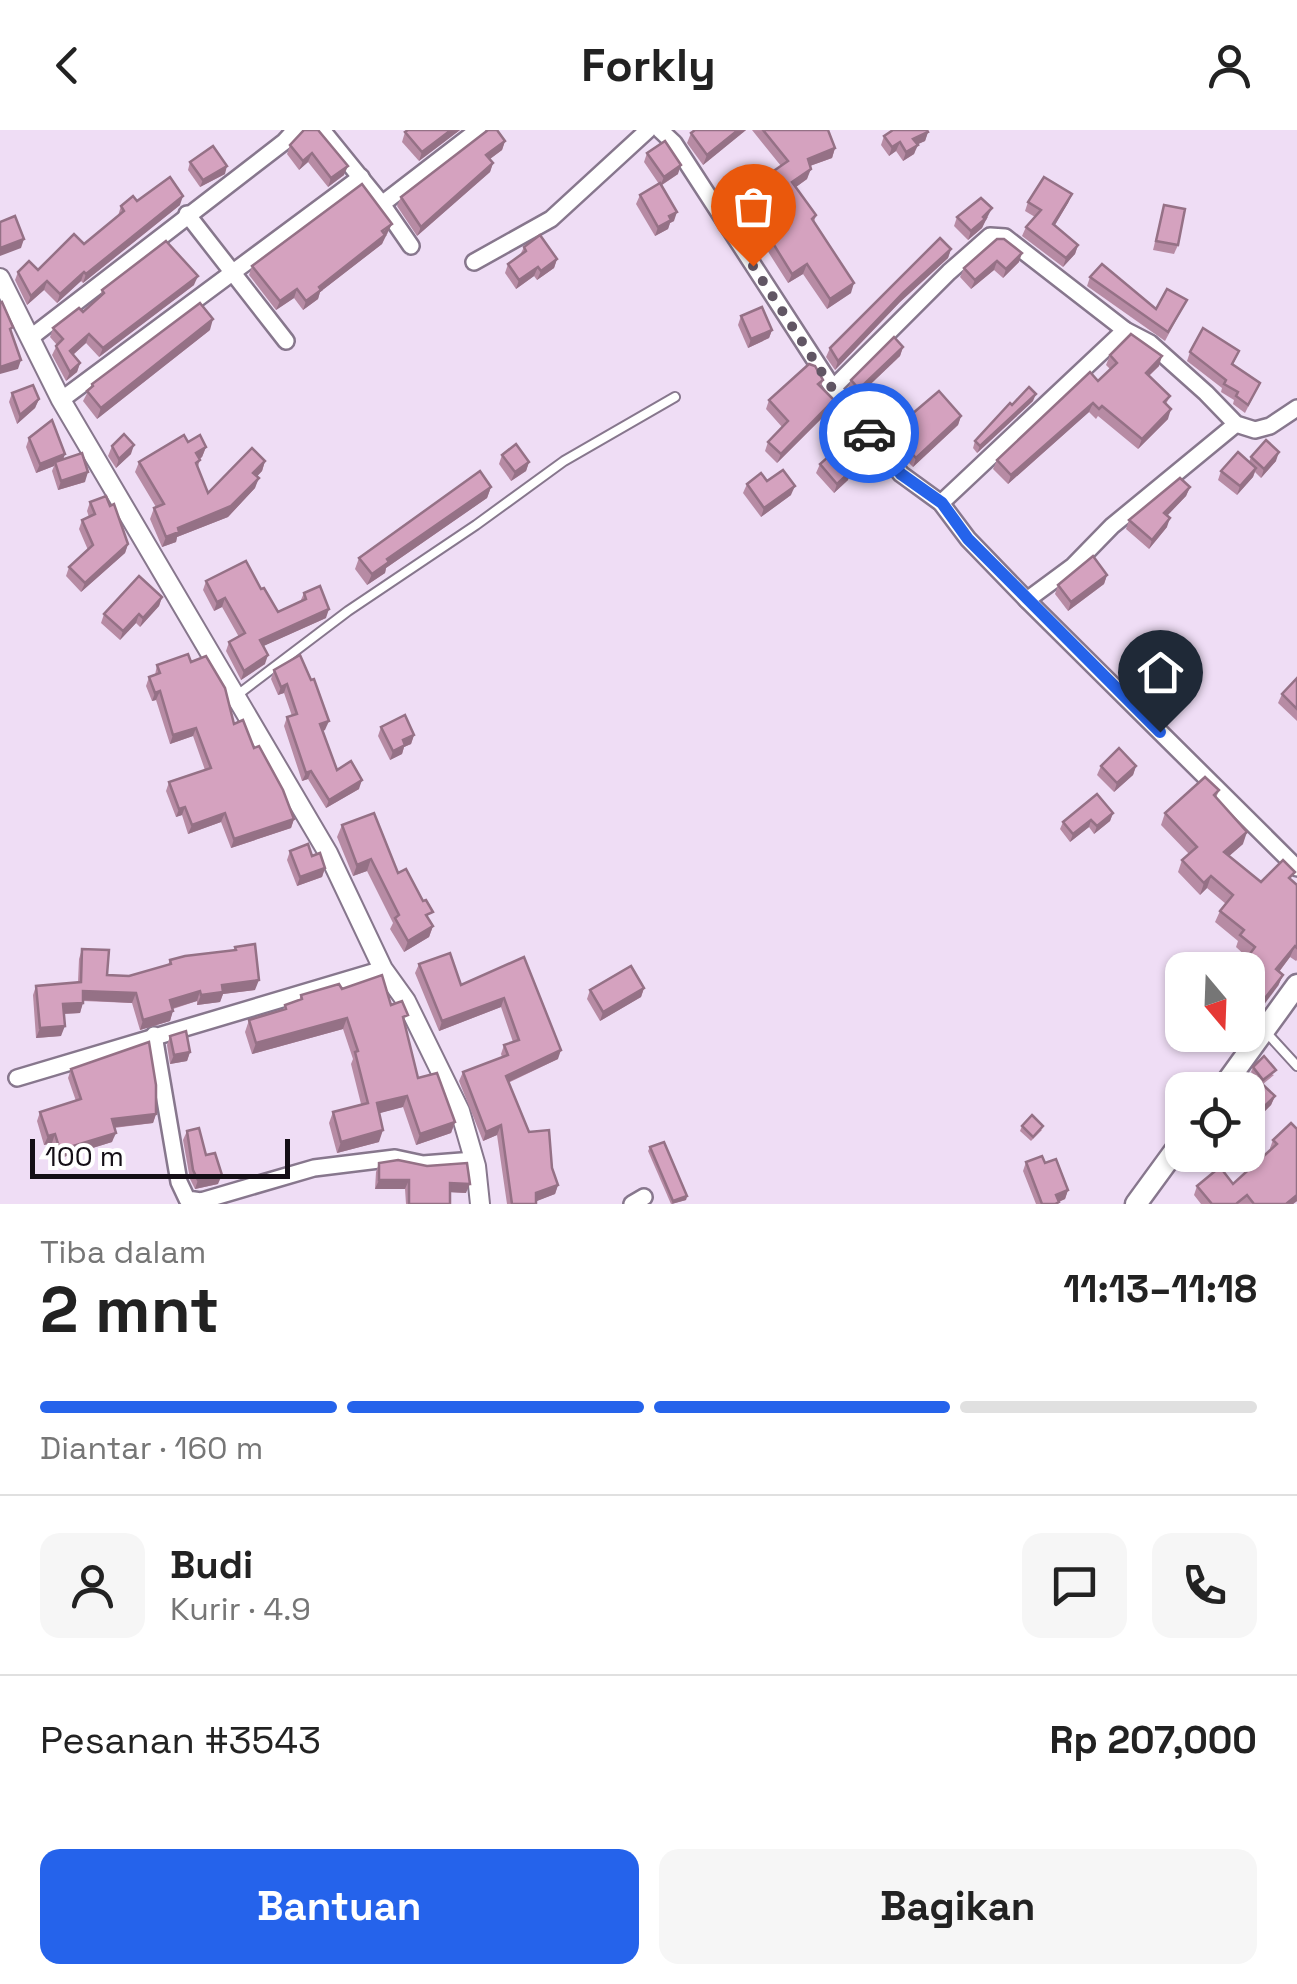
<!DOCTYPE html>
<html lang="id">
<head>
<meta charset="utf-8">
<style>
	body { margin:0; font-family:"Space Grotesk",sans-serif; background:#f6f6f6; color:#222; height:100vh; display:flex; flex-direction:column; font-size:38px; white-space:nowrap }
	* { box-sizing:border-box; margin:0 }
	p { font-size:32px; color:#767676 }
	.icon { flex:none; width:55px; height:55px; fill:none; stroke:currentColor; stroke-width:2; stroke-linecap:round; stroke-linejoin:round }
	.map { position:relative; height:1074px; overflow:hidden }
	.details { display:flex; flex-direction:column; background:#fff; flex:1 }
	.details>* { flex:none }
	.needle { width:65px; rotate:161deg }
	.tools { position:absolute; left:1165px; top:822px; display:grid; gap:20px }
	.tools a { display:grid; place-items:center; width:100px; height:100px; border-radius:20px; background:#fff; box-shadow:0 2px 8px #0004; font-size:50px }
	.scale { position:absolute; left:30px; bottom:25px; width:260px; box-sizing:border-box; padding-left:10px; border:5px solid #140e16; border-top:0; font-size:28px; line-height:35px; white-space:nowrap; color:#140e16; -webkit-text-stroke:8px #fff; paint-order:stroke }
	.pin { position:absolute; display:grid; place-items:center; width:85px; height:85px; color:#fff; margin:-102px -42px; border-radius:50% 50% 50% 0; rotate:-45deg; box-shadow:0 0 10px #0007 }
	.pin .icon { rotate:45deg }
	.courier { position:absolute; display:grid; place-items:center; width:100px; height:100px; margin:-50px; border:8px solid #2563eb; border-radius:50%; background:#fff; color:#222; box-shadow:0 2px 12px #0007 }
	.head em { font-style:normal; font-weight:700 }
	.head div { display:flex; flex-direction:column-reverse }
	.head { display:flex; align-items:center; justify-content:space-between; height:170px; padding:0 40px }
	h1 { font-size:65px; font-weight:700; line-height:75px }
	.bar { display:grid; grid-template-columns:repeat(4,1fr); gap:15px 10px; align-content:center; height:120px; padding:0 40px }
	.bar i { height:12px; border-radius:8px; background:#e0e0e0 }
	.bar .active { background:#2563eb }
	.bar p { grid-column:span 4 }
	.line { display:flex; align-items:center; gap:25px; padding:0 40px; border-top:2px solid #e0e0e0 }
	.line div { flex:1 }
	.round { display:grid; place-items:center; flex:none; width:105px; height:105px; border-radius:20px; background:#f6f6f6 }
	.cta { display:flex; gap:20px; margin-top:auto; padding:20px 40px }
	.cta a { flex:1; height:115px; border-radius:20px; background:#2563eb; color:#fff; font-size:40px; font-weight:700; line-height:115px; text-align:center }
	.cta a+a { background:#f6f6f6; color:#222 }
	header { display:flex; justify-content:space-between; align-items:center; height:130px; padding:0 40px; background:#fff; font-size:45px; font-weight:700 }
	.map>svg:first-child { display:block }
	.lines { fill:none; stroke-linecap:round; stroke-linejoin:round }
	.service-casing { stroke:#87778d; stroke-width:12 }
	.minor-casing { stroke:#87778d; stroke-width:20 }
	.tertiary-casing { stroke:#87778d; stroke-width:22 }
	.secondary-casing { stroke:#87778d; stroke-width:25 }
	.service { stroke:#fff; stroke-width:8 }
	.minor { stroke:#fff; stroke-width:15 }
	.tertiary { stroke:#fff; stroke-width:18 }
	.secondary { stroke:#fff; stroke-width:20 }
	.wall { fill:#b78ba4 }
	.shaded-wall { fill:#957186 }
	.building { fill:#d5a2bf; stroke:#957186; stroke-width:2.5 }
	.done { stroke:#615664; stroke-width:10; stroke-dasharray:0 18 }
	.route { stroke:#2563eb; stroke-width:12 }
</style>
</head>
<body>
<header><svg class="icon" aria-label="back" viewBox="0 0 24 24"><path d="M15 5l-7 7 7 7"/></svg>Forkly<svg class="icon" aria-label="person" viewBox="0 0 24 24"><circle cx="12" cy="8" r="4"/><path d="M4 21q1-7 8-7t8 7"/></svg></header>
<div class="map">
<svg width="1297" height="1074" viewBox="0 0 1297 1074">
	<rect width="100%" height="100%" fill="#efddf5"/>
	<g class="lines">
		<defs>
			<g id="service">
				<polyline points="236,566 348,481 476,395 564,331 675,267"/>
				<polyline points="1265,901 1297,936"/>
			</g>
			<g id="minor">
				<polyline points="322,0 382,74 411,116"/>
				<polyline points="660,0 674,13 833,258 901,344 941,373 968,409 1027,470 1297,738"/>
				<polyline points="382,74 478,0"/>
				<polyline points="187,84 286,211"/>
				<polyline points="474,132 551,89 648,0"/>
				<polyline points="30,208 284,12 295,0"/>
				<polyline points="833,258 949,142 990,106 1005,107 1125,200 1150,213 1206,263 1236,294 1255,300 1270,296 1297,278"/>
				<polyline points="61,270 361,47"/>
				<polyline points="941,373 1125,200"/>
				<polyline points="1027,470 1073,436 1112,396 1236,294"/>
				<polyline points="154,905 179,1052 187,1069 201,1071 314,1038 395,1028 423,1034 474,1030"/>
				<polyline points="17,948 383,839"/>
				<polyline points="632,1074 644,1067"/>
			</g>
			<polyline id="tertiary" points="0,148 61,270 328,723 383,839 406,871 460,981 476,1036 480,1074"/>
			<g id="secondary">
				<polyline points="1221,960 1297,855"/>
				<polyline points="1136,1074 1182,1011"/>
			</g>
		</defs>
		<use href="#service" class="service-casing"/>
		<use href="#minor" class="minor-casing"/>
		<use href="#tertiary" class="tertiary-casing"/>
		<use href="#secondary" class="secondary-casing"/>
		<use href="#service" class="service"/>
		<use href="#minor" class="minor"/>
		<use href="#tertiary" class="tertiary"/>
		<use href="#secondary" class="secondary"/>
	</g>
	<g class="wall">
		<polygon points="304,0 344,45 328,57 308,32 299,40 287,24 290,15"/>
		<polygon points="408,0 460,0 419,31 402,12 405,2"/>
		<polygon points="695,0 746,0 703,35 687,13 691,3"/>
		<polygon points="752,0 828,0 835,18 832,28 810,36 807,49 796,57 816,85 814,92 851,163 827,179 803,144 788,153 767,120 743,89 739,92 722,67 726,57 749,58 781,36"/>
		<polygon points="928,2 925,11 917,14 914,24 903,31 896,21 889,26 881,15 884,6"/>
		<polygon points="505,11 502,20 490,29 493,33 490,42 417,106 397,76 401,67"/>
		<polygon points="647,23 678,44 662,55 674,91 670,93 668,99 655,106 636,74 640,65 659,54 644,32"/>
		<polygon points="190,32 225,44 200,57 188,40"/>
		<polygon points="1072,64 1068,73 1055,95 1078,115 1075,124 1063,137 1022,106 1026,97 1035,87 1025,81 1028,72"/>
		<polygon points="137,71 180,75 83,153 81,151 57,173 44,160 27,175 15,150 18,142 38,140 84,114 118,86 121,76"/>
		<polygon points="1164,75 1178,115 1174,124 1153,120"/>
		<polygon points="957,87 988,87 985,91 982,98 968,110 954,96"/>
		<polygon points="388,103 385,105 382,114 320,162 318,169 303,180 294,168 276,180 249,145 252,136"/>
		<polygon points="997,109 1019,132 1003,148 994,140 971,159 960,147 964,138"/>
		<polygon points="524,117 557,129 554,138 537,150 534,146 516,159 505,143 508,134 520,125"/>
		<polygon points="951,119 948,128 900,172 835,240 826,227 830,218"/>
		<polygon points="1090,147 1156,179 1187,170 1165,211 1087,156"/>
		<polygon points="194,155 99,227 86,213 73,225 80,233 77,242 66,251 52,225 57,215 50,207 53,198 83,182 100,166 102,160"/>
		<polygon points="741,186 772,200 769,208 748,218 738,195"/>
		<polygon points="210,200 97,289 83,271 92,254"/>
		<polygon points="903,217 900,226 856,268 848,259 851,250"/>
		<polygon points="1239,221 1233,235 1260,253 1245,283 1233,274 1234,270 1221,262 1222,258 1187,231 1190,222"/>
		<polygon points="1110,225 1159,236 1149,246 1170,266 1166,274 1168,289 1138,319 1098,286 1096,289 1089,282 1008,354 993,339 997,330 1098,251 1110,239 1106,235"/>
		<polygon points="823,250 821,257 834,270 831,279 777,333 765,321 768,312 782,297 766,279 769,270"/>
		<polygon points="12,263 39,269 35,278 17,294 9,272"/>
		<polygon points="1033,271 977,323 973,318 975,311 1012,275"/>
		<polygon points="912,284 961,286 958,295 913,337 902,326 905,320 890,304 893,295"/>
		<polygon points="29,308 63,329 85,352 58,360 52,341 54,336 36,343 26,317"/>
		<polygon points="188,312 206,317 202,327 200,329 198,337 208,363 265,331 262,341 257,346 255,358 228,387 177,407 176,412 162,417 150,389 154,378 156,377 135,342 139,332"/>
		<polygon points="112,316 131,324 116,338 108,326"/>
		<polygon points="869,318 865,327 850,340 848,350 834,363 816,343 820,334"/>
		<polygon points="502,325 529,332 526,341 511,351 499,334"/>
		<polygon points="1251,327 1276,331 1261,348 1255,342 1253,347 1237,365 1218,350 1221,341 1249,332"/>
		<polygon points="767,351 791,365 761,387 743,363 747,354"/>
		<polygon points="491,357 487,368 386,438 385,443 367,455 355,439 359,428"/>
		<polygon points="1190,357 1186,366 1167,386 1167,397 1149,419 1126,399 1129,390"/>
		<polygon points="90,372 128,414 125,423 81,462 66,446 69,437 88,420 79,399 82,390 89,387 87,381"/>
		<polygon points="1107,445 1104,454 1068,481 1055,464 1058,455"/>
		<polygon points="206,451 261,459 278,482 300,472 304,463 326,488 263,516 265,534 241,550 226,521 229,512 239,507 222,477 214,481 203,460"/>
		<polygon points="162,467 159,476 140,497 136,493 120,510 101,493 104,484"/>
		<polygon points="191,532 234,594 254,618 294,689 291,698 231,718 221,692 188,704 182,685 176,687 166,661 169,652 205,640 193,606 170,614 156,570 152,571 146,556 149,547 155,545 157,535"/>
		<polygon points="274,540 325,600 322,601 337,640 359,659 326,678 308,649 302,651 284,596 287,587 292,586 284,563 278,565 271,549"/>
		<polygon points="1297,548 1297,591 1278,573 1282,564"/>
		<polygon points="381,597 414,605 411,614 404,617 402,624 390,630 378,606"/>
		<polygon points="1101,636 1136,636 1133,645 1114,662 1097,645"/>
		<polygon points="1219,660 1216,668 1243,714 1229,726 1261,752 1292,751 1297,755 1297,830 1296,831 1290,827 1279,842 1283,845 1278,856 1236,817 1238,811 1215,792 1220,781 1226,774 1207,758 1200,765 1178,742 1182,730 1189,724 1161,695 1165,683"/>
		<polygon points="1113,683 1110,691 1094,704 1089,697 1070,712 1060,699 1063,692"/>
		<polygon points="342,695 398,743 433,796 429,807 404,822 390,799 393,793 367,741 353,746 337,707"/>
		<polygon points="290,721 312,726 325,738 322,747 297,756 287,730"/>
		<polygon points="235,817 255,860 223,864 220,872 197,875 197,871 173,879 170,891 140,900 132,873 83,871 80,883 64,884 61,906 36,908 33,865 36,856 78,852 79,829 82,819 107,845 129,846 168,835 170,830 234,821"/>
		<polygon points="524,827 558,929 508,953 529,1002 552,1038 558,1055 555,1064 536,1071 536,1074 507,1074 497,1005 483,1011 459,951 463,942 502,927 501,924 504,915 513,912 501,877 439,901 415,843 419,834 461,855"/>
		<polygon points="644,858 641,867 600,891 587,869 590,860"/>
		<polygon points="342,859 391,875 405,895 418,948 455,992 451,1003 416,1015 403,977 379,983 379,1012 337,1023 329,993 333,982 361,974 351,934 353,929 343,899 252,924 245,902 249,890 283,880 285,875 299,870 301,865"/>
		<polygon points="170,906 190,922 187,931 170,934 167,915"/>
		<polygon points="1253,937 1274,945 1263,954 1275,966 1271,975 1248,998 1248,964 1248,965 1261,953 1251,942"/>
		<polygon points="71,939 156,984 153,993 114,998 112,1012 57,1029 52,1013 44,1015 37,991 40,982 76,971 68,948"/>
		<polygon points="1022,996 1042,1000 1031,1011 1020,1001"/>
		<polygon points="1297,999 1297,1071 1293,1074 1201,1074 1194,1065 1197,1056 1233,1054 1271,1020 1270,1018 1273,1010"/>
		<polygon points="187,1001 206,1025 218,1054 195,1059 190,1049 183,1010"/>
		<polygon points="650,1017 687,1066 686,1070 671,1074 648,1021"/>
		<polygon points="1198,1025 1230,1025 1214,1041"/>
		<polygon points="1026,1032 1045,1033 1068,1060 1065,1069 1059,1072 1058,1074 1036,1074 1023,1041"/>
		<polygon points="379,1033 466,1063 450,1062 450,1074 406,1074 405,1059 375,1059 376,1042"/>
	</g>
	<g class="shaded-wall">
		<polygon points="451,0 460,0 419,31 422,22"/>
		<polygon points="738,0 746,0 703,35 707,25"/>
		<polygon points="928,2 925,11 910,18 913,9"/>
		<polygon points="505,11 502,20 483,34 486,25"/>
		<polygon points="900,12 896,21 889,26 892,17"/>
		<polygon points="918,15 914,24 903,31 906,22"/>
		<polygon points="835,18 832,28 804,38 808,29"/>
		<polygon points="312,23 308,32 299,40 303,31"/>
		<polygon points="493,33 490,42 417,106 421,97"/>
		<polygon points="681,35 678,44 660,56 664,47"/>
		<polygon points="227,36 225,44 200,57 203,50"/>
		<polygon points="348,36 344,45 328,57 331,48"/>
		<polygon points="811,39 807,49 789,62 792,52"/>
		<polygon points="1072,64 1068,73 1050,103 1053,94"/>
		<polygon points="183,66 180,75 83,153 86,144"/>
		<polygon points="992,78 982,98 968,110 971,101"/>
		<polygon points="677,82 674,91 670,93 668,99 655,106 658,97 669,86"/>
		<polygon points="392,94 382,114 320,162 318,169 303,180 306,171 319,157"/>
		<polygon points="24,109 21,118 0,126 0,118"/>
		<polygon points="1078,115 1075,124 1063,137 1066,128"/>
		<polygon points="951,119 948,128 900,172 835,240 838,231 903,163"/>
		<polygon points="1022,123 1019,132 1003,148 1006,139"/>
		<polygon points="557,129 554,138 537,150 541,141"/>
		<polygon points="997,131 994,140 971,159 975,150"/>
		<polygon points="807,134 803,144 788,153 792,144"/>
		<polygon points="538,137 534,146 516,159 519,150"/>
		<polygon points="84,142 81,151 57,173 60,164"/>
		<polygon points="198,146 194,155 99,227 103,218"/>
		<polygon points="47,151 44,160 27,175 31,166"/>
		<polygon points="854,153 851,163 827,179 830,169"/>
		<polygon points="297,159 294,168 276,180 280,171"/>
		<polygon points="213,189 210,200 97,289 101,278"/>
		<polygon points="772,200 769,208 748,218 751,209"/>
		<polygon points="89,204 86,213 67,230 70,221"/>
		<polygon points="903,217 900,226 856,268 859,259"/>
		<polygon points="1162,226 1159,236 1142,252 1146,243"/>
		<polygon points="21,230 18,239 0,244 0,237"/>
		<polygon points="80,233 77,242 66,251 70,242"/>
		<polygon points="1036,264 1033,271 977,323 980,316"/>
		<polygon points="39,269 35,278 17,294 20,285"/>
		<polygon points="834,270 831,279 777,333 781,324"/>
		<polygon points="1093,273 1089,282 1008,354 1011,345"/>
		<polygon points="1171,279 1168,289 1138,319 1142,309"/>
		<polygon points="961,286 958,295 913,337 916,328"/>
		<polygon points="134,315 131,324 116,338 119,329"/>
		<polygon points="206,317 202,327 192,333 196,323"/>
		<polygon points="869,318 865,327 844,346 847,337"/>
		<polygon points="1279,322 1276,331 1261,348 1264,339"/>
		<polygon points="65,324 62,333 55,332 54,336 36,343 40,334"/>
		<polygon points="265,331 262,341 250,354 253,343"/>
		<polygon points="529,332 526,341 511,351 515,342"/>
		<polygon points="1256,338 1253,347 1237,365 1240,356"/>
		<polygon points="851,341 848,350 834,363 837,354"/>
		<polygon points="88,342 85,352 58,360 61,351"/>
		<polygon points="259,348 255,358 228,387 177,407 176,412 162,417 166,407 178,398"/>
		<polygon points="795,356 791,365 761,387 764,378"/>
		<polygon points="491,357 487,368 386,438 385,443 367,455 372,444 387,429"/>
		<polygon points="1190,357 1186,366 1161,392 1164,383"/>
		<polygon points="1170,388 1167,397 1149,419 1152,410"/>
		<polygon points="128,414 125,423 81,462 85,453"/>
		<polygon points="1107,445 1104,454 1068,481 1071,472"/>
		<polygon points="162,467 159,476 140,497 143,488"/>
		<polygon points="225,468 222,477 214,481 217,472"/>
		<polygon points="329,479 326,488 257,519 260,510"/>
		<polygon points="139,484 136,493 120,510 123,501"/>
		<polygon points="268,525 265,534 241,550 244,541"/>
		<polygon points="287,554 284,563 278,565 281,557"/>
		<polygon points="160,561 156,570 152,571 155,563"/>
		<polygon points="329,591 325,600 317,603 320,594"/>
		<polygon points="196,598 193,606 170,614 173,605"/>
		<polygon points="414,605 411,614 404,617 402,624 390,630 393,621 403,610"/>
		<polygon points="1136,636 1133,645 1114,662 1117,653"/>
		<polygon points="311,641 308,649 302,651 306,643"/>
		<polygon points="362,650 359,659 326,678 329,670"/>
		<polygon points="185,677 182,685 176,687 179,679"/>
		<polygon points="225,683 221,692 188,704 192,695"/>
		<polygon points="1113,683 1110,691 1094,704 1097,696"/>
		<polygon points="294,689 291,698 231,718 234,709"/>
		<polygon points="1091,690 1089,697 1070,712 1073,704"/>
		<polygon points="1247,702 1243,714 1220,734 1224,722"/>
		<polygon points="371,729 367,741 353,746 357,735"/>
		<polygon points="325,738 322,747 297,756 300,747"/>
		<polygon points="1211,746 1207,758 1200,765 1204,753"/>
		<polygon points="433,796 429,807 404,822 408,811"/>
		<polygon points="1295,816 1290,827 1272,851 1276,839"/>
		<polygon points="1283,845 1278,856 1248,896 1248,890"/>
		<polygon points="259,850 255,860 223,864 220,872 197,875 201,865 222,855"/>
		<polygon points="644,858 641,867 600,891 603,882"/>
		<polygon points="83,861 136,863 132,873 79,870"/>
		<polygon points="200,861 197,871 167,880 170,870"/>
		<polygon points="504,868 501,877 439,901 442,891"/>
		<polygon points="83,873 80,883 59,884 63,874"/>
		<polygon points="173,881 170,891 140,900 143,890"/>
		<polygon points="347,888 343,899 252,924 256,913"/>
		<polygon points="65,896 61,906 36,908 40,898"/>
		<polygon points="561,920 558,929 502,955 506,946"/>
		<polygon points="190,922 187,931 170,934 174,925"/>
		<polygon points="407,966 403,977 373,985 377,973"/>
		<polygon points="1275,966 1271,975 1248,998 1248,992"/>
		<polygon points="156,984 153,993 108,998 112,989"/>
		<polygon points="455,992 451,1003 416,1015 420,1004"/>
		<polygon points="501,995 497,1005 483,1011 486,1002"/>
		<polygon points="383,1000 379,1012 337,1023 341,1012"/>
		<polygon points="116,1003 112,1012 57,1029 60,1020"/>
		<polygon points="55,1004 52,1013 44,1015 48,1006"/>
		<polygon points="1224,1025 1230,1025 1214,1041 1218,1032"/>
		<polygon points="222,1045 218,1054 195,1059 198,1050"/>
		<polygon points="379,1050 409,1050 405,1059 375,1059"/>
		<polygon points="450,1053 470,1054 466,1063 447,1062"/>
		<polygon points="558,1055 555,1064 532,1073 536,1063"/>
		<polygon points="1068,1060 1065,1069 1053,1074 1056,1065"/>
		<polygon points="1297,1065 1297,1071 1293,1074 1286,1074"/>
		<polygon points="687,1066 686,1070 672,1074 673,1071"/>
	</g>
	<g class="building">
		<polygon points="304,0 318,0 348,36 331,48 312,23 303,31 290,15"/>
		<polygon points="408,0 451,0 422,22 405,2"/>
		<polygon points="488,0 497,0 505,11 486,25 493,33 421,97 401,67"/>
		<polygon points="695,0 738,0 707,25 691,3"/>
		<polygon points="763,0 828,0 835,18 808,29 811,39 792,52 816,85 812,89 854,153 830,169 807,134 792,144 771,110 746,80 742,83 726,57 740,47 749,58 788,31"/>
		<polygon points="893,0 927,0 928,2 913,9 918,15 906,22 900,12 892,17 884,6"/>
		<polygon points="665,11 681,35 664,47 647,23"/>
		<polygon points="213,16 227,36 203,50 190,32"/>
		<polygon points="170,47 183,66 86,144 84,142 60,164 47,151 31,166 18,142 29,131 38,140 74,104 84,114 124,81 121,76 133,66 137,71"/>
		<polygon points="1044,47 1072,64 1053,94 1078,115 1066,128 1026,97 1041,80 1028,72"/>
		<polygon points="660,53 677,82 669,86 671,90 658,97 640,65"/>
		<polygon points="362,54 392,94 382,101 385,105 319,157 321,160 306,171 297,159 280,171 252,136"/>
		<polygon points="981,68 992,78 983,87 985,89 971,101 957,87"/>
		<polygon points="1164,75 1185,79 1178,115 1156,111"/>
		<polygon points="15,86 24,109 0,118 0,92"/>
		<polygon points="540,105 557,129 541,141 538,137 519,150 508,134 526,121 524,117"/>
		<polygon points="940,108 951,119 903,163 838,231 830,218"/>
		<polygon points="997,109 1004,109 1022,123 1006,139 997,131 975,150 964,138"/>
		<polygon points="166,111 198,146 103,218 89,204 70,221 80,233 70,242 56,216 63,209 53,198 79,178 83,182 104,163 102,160"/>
		<polygon points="1102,134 1156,179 1167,159 1187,170 1168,202 1090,147"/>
		<polygon points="2,172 13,197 10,199 21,230 0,237 0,173"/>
		<polygon points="200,173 213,189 101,278 87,261 93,256 92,254"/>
		<polygon points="762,177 772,200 751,209 741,186"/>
		<polygon points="1203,198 1239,221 1232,234 1260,253 1248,275 1236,266 1238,262 1224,254 1226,250 1190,222"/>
		<polygon points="1131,204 1162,226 1146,243 1170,266 1164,272 1171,279 1142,309 1102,276 1099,279 1093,273 1011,345 997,330 1090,242 1098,251 1117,233 1110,225"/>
		<polygon points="894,207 903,217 859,259 851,250"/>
		<polygon points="809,234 815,236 823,250 818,254 834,270 781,324 768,312 788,291 769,270"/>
		<polygon points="33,255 39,269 20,285 12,263"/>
		<polygon points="1029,257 1036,264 980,316 975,311 1010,273 1012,275"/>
		<polygon points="939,261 961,286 916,328 906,317 910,313 893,295 909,281 912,284"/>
		<polygon points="52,290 65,324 40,334 29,308"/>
		<polygon points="855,303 869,318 847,337 851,341 837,354 820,334"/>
		<polygon points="124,304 134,315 119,329 112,316"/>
		<polygon points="184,305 188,312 200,305 206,317 196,323 200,330 196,333 208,363 252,318 265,331 253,343 259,348 231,376 178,398 179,402 166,407 154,378 164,374 139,332"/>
		<polygon points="1266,310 1279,322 1264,339 1251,327"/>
		<polygon points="516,314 529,332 515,342 502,325"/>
		<polygon points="1238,322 1256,338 1240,356 1221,341"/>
		<polygon points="82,323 88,342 61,351 55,332"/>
		<polygon points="783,340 795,356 764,378 747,354 761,343 767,351"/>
		<polygon points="480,341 491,357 387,429 389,432 372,444 359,428"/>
		<polygon points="1180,348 1190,357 1164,383 1170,388 1152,410 1129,390"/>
		<polygon points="106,366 110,376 114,374 128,414 85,453 69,437 93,415 82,390 95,384 90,372"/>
		<polygon points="1093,426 1107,445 1071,472 1058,455"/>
		<polygon points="246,431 261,459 264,458 278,482 306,469 304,463 320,456 329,479 260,510 268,525 244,541 229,512 245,503 225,468 217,472 206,451"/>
		<polygon points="139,446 162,467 143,488 139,484 123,501 104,484"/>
		<polygon points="188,524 191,532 206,526 225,558 234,594 243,590 254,618 259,616 283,660 294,689 234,709 225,683 192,695 185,677 179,679 169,652 211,638 196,598 173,605 160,561 155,563 149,547 160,543 157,535"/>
		<polygon points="300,525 311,550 314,549 329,591 320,594 337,640 351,631 362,650 329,670 311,641 306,643 287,587 297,584 287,554 281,557 274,540"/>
		<polygon points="1297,548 1297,579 1282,564"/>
		<polygon points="405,585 414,605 403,610 405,615 393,621 381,597"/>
		<polygon points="1119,618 1136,636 1117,653 1101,636"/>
		<polygon points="1205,647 1219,660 1214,665 1247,702 1224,722 1261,752 1283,730 1295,742 1289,748 1297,755 1297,818 1295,816 1276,839 1283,845 1248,890 1248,840 1238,840 1255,817 1240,805 1244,800 1220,781 1233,765 1211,746 1204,753 1182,730 1197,717 1165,683"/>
		<polygon points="1097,664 1113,683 1097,696 1091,690 1073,704 1063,692"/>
		<polygon points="374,683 398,743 406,739 423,771 426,770 433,782 426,785 433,796 408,811 395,788 399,785 371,729 357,735 342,695"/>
		<polygon points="308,714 312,726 320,723 325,738 300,747 290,721"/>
		<polygon points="255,814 259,850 222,855 223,862 201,865 200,861 170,870 173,881 143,890 136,863 83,861 83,873 63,874 65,896 40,898 36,856 81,852 82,819 109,820 107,845 129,846 171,834 170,830 185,826 236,820 235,817"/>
		<polygon points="450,823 461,855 524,827 561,920 506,946 529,1002 549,1000 552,1038 558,1055 536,1063 536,1074 512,1074 501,995 486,1002 463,942 508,925 504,915 519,910 504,868 442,891 419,834"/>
		<polygon points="631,836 644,858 603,882 590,860"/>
		<polygon points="382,845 391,875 402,871 408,885 403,887 418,948 437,943 455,992 420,1004 407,966 377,973 383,1000 341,1012 333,982 368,973 355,922 358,921 347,888 256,913 249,890 286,879 285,875 302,869 301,865 339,854 342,859"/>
		<polygon points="186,901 190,922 174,925 170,906"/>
		<polygon points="149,912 156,955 156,984 112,989 116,1003 60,1020 55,1004 48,1006 40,982 81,969 71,939"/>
		<polygon points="1264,926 1276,940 1263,950 1253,937"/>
		<polygon points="1261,953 1275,966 1248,992 1248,964 1248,965"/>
		<polygon points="1032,985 1043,996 1033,1007 1022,996"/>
		<polygon points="1291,993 1297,999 1297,1065 1286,1074 1254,1074 1247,1065 1236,1074 1212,1074 1197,1056 1220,1037 1233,1054 1277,1014 1273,1010"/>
		<polygon points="199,998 206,1025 215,1023 222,1045 198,1050 193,1040 187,1001"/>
		<polygon points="664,1012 687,1066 673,1071 650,1017"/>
		<polygon points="1210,1025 1224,1025 1218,1032"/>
		<polygon points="1042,1026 1045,1033 1056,1029 1068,1060 1056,1065 1059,1072 1055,1074 1042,1074 1026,1032"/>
		<polygon points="398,1030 427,1036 467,1033 470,1054 450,1053 450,1074 409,1074 409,1050 379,1050 379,1033"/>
	</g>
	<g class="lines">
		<polyline class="done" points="753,136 832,258 869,303"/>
		<polyline class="route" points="869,303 901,344 942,373 968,409 1160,602"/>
	</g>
</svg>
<div class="tools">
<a><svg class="needle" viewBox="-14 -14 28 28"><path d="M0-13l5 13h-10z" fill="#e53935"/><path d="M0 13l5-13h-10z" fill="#767676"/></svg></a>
<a><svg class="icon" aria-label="locate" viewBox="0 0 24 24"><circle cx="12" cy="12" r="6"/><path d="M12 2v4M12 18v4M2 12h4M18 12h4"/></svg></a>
</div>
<div class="scale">100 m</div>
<div class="pin" style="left:753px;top:136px;background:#ea580c"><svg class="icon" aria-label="bag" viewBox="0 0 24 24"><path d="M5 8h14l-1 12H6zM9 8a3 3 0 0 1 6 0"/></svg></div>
<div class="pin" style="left:1160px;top:602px;background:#1f2937"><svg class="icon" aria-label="home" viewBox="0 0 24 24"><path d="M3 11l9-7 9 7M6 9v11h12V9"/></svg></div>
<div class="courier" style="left:869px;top:303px"><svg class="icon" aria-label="car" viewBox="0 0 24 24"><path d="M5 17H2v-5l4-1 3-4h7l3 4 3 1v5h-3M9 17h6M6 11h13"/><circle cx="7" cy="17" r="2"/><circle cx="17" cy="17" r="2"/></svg></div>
</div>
<section class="details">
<div class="head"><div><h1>2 mnt</h1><p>Tiba dalam</p></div><em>11:13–11:18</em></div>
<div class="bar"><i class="active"></i><i class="active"></i><i class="active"></i><i></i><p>Diantar · 160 m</p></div>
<div class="line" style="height:180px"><a class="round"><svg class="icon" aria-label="person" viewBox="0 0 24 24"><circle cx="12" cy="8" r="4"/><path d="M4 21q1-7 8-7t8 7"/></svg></a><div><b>Budi</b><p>Kurir · 4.9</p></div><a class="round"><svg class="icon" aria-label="chat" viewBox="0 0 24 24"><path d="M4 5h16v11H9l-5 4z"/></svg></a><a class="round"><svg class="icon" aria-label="phone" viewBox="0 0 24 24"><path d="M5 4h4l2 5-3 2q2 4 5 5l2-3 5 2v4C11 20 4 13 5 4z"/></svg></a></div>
<div class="line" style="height:130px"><div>Pesanan #3543</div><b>Rp 207,000</b></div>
<div class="cta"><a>Bantuan</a><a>Bagikan</a></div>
</section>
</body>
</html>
